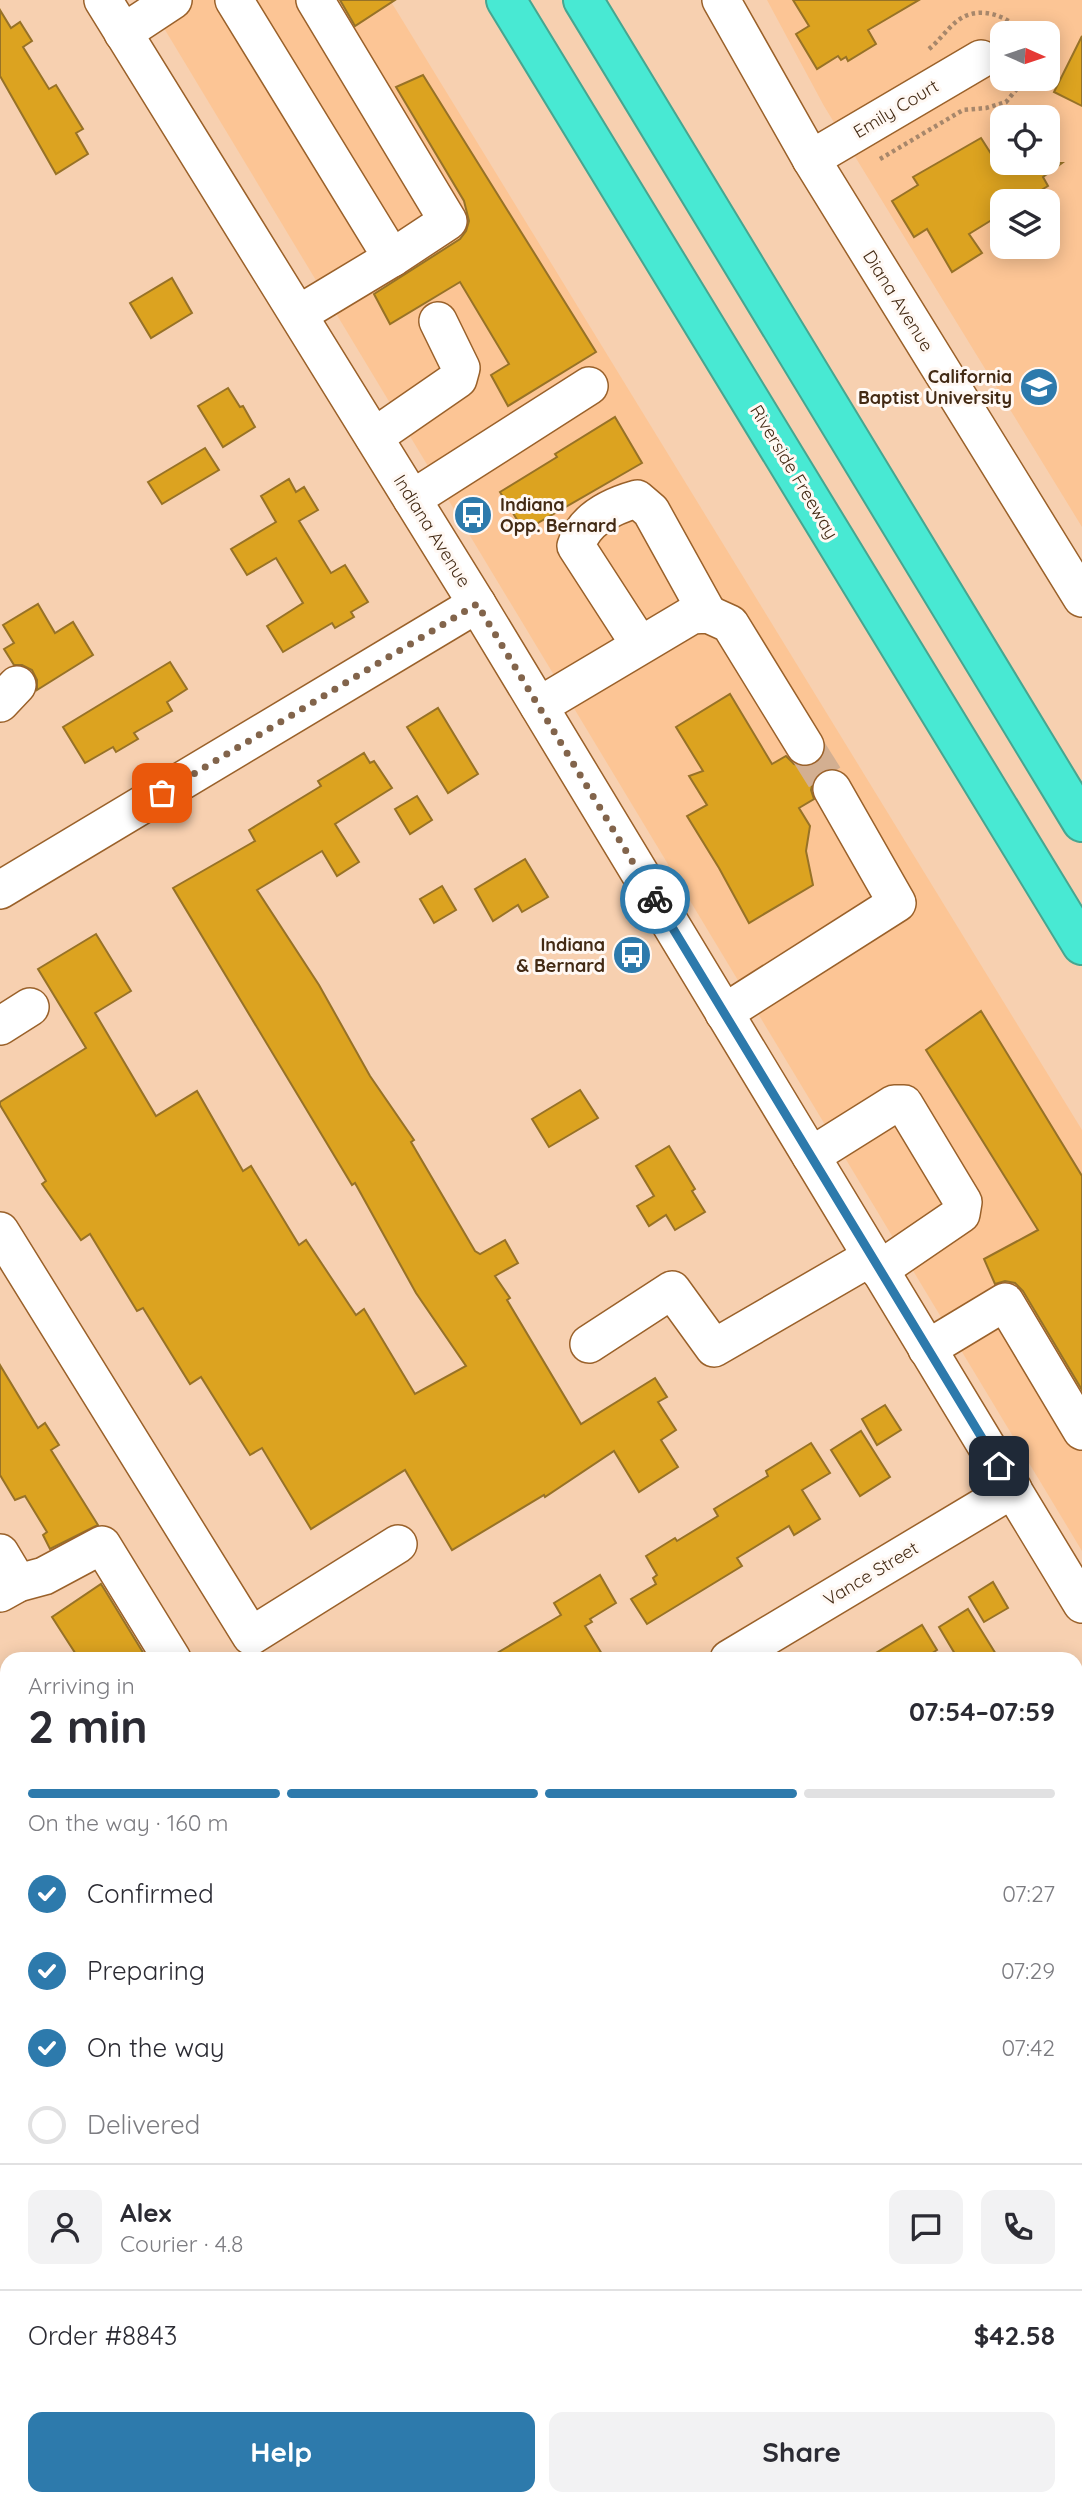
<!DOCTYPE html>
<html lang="en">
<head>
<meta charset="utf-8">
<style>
	body { margin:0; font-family:Quicksand,sans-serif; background:#f2f2f3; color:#2b2b33; height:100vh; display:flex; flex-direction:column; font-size:26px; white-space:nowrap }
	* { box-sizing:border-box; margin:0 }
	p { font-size:23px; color:#7c7c81 }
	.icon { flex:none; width:38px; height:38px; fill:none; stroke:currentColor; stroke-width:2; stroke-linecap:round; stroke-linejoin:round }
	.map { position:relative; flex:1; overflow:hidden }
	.side { position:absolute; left:0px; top:1652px; width:1083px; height:854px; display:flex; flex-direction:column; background:#fff; border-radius:21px 21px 0 0; box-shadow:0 4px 18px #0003 }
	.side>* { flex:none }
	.needle { width:46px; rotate:93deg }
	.tools { position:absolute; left:990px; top:21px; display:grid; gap:14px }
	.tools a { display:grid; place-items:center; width:70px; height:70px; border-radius:14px; background:#fff; box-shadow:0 4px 18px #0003; font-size:35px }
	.pin { position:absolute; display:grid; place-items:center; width:60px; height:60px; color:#fff; margin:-30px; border-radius:14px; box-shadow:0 4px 10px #0006 }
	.courier { position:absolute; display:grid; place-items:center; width:70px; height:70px; margin:-35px; border:5px solid #2d7aac; border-radius:50%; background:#fff; color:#222; box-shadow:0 2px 9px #0007 }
	.head em { font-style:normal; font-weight:700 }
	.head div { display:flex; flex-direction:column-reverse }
	.head { display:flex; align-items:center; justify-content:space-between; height:119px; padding:0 28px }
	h1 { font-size:46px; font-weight:700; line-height:52px }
	.bar { display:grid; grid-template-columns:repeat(4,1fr); gap:10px 7px; align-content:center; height:84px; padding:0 28px }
	.bar i { height:9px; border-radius:5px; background:#e1e1e2 }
	.bar .selected { background:#2d7aac }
	.bar p { grid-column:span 4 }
	.line { display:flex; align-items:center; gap:18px; padding:0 28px; border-top:2px solid #e1e1e2 }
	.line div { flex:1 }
	.round { display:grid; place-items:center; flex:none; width:74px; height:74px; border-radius:14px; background:#f2f2f3 }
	ol { padding:0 28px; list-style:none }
	li { display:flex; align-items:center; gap:21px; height:77px }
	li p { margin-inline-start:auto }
	li .icon { padding:7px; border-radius:50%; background:#2d7aac; color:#fff; stroke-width:4 }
	li:last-child { color:#7c7c81 }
	li i { width:38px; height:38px; border:4px solid #e1e1e2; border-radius:50% }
	.button { display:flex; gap:14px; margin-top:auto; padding:14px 28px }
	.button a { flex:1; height:80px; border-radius:14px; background:#2d7aac; color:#fff; font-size:28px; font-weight:700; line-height:80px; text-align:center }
	.button a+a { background:#f2f2f3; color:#2b2b33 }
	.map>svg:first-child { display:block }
	.built { fill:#fcc595; fill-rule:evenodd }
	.building { fill:#dca320; stroke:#977227; stroke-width:2 }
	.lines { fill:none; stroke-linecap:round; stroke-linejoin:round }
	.minor-tunnel { stroke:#d3af91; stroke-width:37; stroke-dasharray:37 18; stroke-linecap:butt }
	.minor-casing { stroke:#9a612a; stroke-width:40 }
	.highway-casing { stroke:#46a690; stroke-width:42 }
	.path { stroke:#a7876b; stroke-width:4.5; stroke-dasharray:3.5 3.5; stroke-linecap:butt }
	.minor { stroke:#fff; stroke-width:37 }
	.highway { stroke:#48e9d3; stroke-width:38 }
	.done { stroke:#82644b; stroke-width:7; stroke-dasharray:0 12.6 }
	.route { stroke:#2d7aac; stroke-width:9 }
	.labels { text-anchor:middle; stroke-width:6; stroke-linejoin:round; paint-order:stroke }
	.street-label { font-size:18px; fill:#432a14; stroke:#fff8f3 }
	.poi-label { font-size:18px; font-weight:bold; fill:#432a14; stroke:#fff8f3; text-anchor:end }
</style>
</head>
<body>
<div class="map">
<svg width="1082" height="2506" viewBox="0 0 1082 2506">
	<rect width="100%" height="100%" fill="#f7d0b0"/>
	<g class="built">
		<polygon points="147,0 390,0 1082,1130 1082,1551"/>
		<path d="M767,0H1082V527L824,106ZM1003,33H1048V79H1003ZM1003,117H1048V163H1003ZM1003,201H1048V247H1003Z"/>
		<polygon points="1082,2185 1082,2506 559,2506 571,2499 1076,2499 1076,2188"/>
	</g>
	<g class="building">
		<polygon points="340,0 395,0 355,26"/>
		<polygon points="793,0 919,0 868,30 876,44 848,61 846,57 841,60 838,56 817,69 796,34 809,26"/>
		<polygon points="0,10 11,28 20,22 32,41 23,47 49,89 56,85 83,129 76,133 88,154 56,174 0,76"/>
		<polygon points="1082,36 1082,106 1054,92"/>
		<polygon points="423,75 596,352 508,406 491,375 509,364 460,282 390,324 374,294 460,239 466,231 469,221 464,201 396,87"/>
		<polygon points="981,138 997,163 1000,161 1004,168 1013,163 1062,163 1043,177 1048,186 1023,201 1003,201 1003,213 969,234 982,253 952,272 927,229 914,237 892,201 918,185 913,177"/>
		<polygon points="172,278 192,313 151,338 130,303"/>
		<polygon points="228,388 240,407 243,406 255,427 223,447 198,406"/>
		<polygon points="615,417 642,463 524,531 500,492 557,457 555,454"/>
		<polygon points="205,448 219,470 162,504 148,482"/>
		<polygon points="289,479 296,492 304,487 318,510 299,521 331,573 345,565 368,602 351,612 354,617 335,628 332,623 283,652 267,626 303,603 276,558 247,575 231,549 276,522 261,496"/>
		<polygon points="38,604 55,633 73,622 93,655 37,690 37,680 32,670 22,665 14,665 4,649 14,643 3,625"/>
		<polygon points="170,662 187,689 167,702 172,711 134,733 138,739 116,752 113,747 85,763 63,727"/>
		<polygon points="730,694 772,764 786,756 794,764 806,767 815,764 823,757 829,769 821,771 814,779 811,790 814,799 799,808 810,826 806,851 813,885 749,923 719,868 687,816 707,805 689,776 703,771 676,727"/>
		<polygon points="438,708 478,774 448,793 407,727"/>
		<polygon points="364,753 370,763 374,761 392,788 335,824 359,862 337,876 322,851 257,890 319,985 370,1076 414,1140 411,1142 475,1251 480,1254 505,1240 518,1263 495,1276 510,1298 507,1300 581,1424 655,1378 667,1397 658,1402 676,1430 661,1440 678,1467 639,1492 614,1451 545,1497 544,1495 452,1550 405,1470 311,1529 262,1448 250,1455 201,1377 190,1384 143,1308 137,1311 90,1234 81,1240 42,1184 46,1181 0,1105 0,1102 86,1048 38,969 96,934 131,991 95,1013 156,1116 197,1091 243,1171 251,1166 299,1245 306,1240 356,1315 364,1309 415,1394 466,1366 416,1293 355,1183 352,1185 173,888 255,841 249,830 321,786 318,781"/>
		<polygon points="417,796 432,820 410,834 395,809"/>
		<polygon points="525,859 548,897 522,912 518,905 493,921 475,889"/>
		<polygon points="442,886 456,910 434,923 420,899"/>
		<polygon points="981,1011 1082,1176 1082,1390 1023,1291 1015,1283 1005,1281 995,1284 984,1259 1038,1230 926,1050"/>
		<polygon points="580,1090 598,1118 549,1147 532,1119"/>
		<polygon points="669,1146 695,1189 692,1191 705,1212 675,1230 666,1215 649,1226 637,1206 654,1196 636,1166"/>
		<polygon points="0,1365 38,1428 45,1423 59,1445 51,1450 98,1525 50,1549 43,1535 47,1532 25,1496 15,1500 0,1475"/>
		<polygon points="885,1405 901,1430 877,1445 862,1419"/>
		<polygon points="861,1431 890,1477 860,1496 831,1450"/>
		<polygon points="811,1443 830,1473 802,1490 820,1519 794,1535 789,1526 737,1558 742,1566 647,1624 631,1599 656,1584 653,1578 657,1575 646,1556 675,1538 677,1541 718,1516 714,1509 768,1476 766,1471"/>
		<polygon points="600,1575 616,1603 590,1619 592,1622 585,1626 605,1659 487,1659 561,1615 554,1603"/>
		<polygon points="993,1582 1008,1608 984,1622 969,1597"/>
		<polygon points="101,1584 106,1592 147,1659 79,1659 52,1617"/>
		<polygon points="968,1609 999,1659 958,1659 939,1627"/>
		<polygon points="922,1625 937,1650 923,1659 866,1659"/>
	</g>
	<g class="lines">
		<polyline class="minor-tunnel" points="805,746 832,789"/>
		<defs>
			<g id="minor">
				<polyline points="103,0 477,604 1082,1604"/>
				<polyline points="234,0 392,258 299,314"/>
				<polyline points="315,0 448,221 392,258"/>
				<polyline points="721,0 811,159 1082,598"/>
				<polyline points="123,33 173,0"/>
				<polyline points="811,159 981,59"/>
				<polyline points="374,437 458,379 461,368 438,321"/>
				<polyline points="412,499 589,386"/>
				<path d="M640,645L576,546C584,519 612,506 637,499L651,511L708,614"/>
				<polyline points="0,703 17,685"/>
				<polyline points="539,706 692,615 708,614 730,624 805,746"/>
				<polyline points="0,890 477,604"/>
				<polyline points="724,1013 897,903 832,789"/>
				<polyline points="0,1026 30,1007"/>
				<polyline points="811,1156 894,1104 904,1104 963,1202 961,1214 879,1270"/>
				<polyline points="0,1231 251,1636 398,1544"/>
				<polyline points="589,1344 672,1290 714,1348 871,1257"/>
				<polyline points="927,1349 1005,1302 1082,1431"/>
				<polyline points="0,1553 18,1583"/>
				<polyline points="0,1593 18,1583 44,1576 102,1545 172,1659"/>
				<polyline points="729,1659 1013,1489"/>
				<polyline points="1076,1936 1082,1933"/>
				<polyline points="0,2096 7,2092"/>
				<polyline points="1076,2248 1082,2244"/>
				<polyline points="1076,2327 1082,2328"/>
				<polyline points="149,2506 161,2499"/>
				<polyline points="651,2506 663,2499"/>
			</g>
			<g id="highway">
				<polyline points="506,0 1082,945"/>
				<polyline points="583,0 1082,822"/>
			</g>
		</defs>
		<use href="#minor" class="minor-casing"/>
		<use href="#highway" class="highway-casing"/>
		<g class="path">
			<path d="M929,49C939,41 947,29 957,21C977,5 1007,14 1022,33"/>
			<polyline points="880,159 963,110 986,108 1006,102 1025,79"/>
		</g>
		<use href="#minor" class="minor"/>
		<use href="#highway" class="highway"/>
	</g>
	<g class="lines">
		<polyline class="done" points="162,793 477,604 655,899"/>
		<polyline class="route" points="655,899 999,1466"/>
	</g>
	<defs>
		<symbol id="university-disc" viewBox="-11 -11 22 22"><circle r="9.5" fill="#2d7aac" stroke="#fff8f3"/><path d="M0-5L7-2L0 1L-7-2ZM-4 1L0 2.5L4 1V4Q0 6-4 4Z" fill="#fff"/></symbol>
		<symbol id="bus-disc" viewBox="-11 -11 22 22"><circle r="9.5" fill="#2d7aac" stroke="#fff8f3"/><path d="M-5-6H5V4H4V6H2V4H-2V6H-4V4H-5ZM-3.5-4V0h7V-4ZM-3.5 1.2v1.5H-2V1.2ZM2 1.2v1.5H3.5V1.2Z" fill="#fff"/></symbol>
	</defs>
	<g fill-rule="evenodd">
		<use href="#university-disc" x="1017" y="365" width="44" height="44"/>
		<use href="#bus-disc" x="451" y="493" width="44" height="44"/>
		<use href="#bus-disc" x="610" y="933" width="44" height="44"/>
	</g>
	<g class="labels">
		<g class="street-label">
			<text transform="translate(896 109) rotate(-31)" y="6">Emily Court</text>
			<text transform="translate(898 301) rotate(58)" y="6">Diana Avenue</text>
			<text transform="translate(794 472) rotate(59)" y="6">Riverside Freeway</text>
			<text transform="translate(432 531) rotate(58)" y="6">Indiana Avenue</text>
			<text transform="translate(871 1574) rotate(-31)" y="6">Vance Street</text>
		</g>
		<g class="poi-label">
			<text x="1012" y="383">California<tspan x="1012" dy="21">Baptist University</tspan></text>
			<text x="500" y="511" text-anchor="start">Indiana<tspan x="500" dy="21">Opp. Bernard</tspan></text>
			<text x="605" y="951">Indiana<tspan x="605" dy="21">&amp; Bernard</tspan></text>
		</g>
	</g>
</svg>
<div class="tools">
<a><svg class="needle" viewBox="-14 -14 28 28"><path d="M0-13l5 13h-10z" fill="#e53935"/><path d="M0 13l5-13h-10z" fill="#7c7c81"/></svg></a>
<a><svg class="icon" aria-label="locate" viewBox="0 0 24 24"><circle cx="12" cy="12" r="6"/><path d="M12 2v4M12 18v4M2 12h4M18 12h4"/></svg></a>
<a><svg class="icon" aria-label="layers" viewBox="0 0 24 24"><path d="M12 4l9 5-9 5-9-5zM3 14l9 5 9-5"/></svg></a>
</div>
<div class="pin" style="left:162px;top:793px;background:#ea580c"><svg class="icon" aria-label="bag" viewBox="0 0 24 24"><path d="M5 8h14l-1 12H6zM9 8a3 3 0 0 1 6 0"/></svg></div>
<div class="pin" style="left:999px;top:1466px;background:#1f2937"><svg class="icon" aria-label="home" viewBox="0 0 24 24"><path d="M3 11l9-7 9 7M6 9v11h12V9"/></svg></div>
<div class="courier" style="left:655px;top:899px"><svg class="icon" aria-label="bike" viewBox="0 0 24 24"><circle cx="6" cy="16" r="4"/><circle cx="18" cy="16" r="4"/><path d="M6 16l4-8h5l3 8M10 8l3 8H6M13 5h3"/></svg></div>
<section class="side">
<div class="head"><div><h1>2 min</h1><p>Arriving in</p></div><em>07:54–07:59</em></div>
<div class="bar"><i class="selected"></i><i class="selected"></i><i class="selected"></i><i></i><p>On the way · 160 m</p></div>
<ol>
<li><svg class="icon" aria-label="check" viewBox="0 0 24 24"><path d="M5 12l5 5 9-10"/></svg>Confirmed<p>07:27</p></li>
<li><svg class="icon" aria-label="check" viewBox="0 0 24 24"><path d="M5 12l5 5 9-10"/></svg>Preparing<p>07:29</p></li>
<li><svg class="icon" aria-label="check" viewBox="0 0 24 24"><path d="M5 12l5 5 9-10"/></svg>On the way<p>07:42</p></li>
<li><i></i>Delivered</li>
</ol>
<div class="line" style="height:126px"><a class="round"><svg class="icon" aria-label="person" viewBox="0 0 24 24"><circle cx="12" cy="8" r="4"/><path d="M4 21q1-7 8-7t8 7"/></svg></a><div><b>Alex</b><p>Courier · 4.8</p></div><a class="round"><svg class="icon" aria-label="chat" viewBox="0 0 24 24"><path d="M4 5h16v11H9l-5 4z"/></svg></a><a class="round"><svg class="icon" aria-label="phone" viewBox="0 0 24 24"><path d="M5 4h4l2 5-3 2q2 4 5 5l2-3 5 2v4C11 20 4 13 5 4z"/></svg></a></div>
<div class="line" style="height:91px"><div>Order #8843</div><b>$42.58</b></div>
<div class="button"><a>Help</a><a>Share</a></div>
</section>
</div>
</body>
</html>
